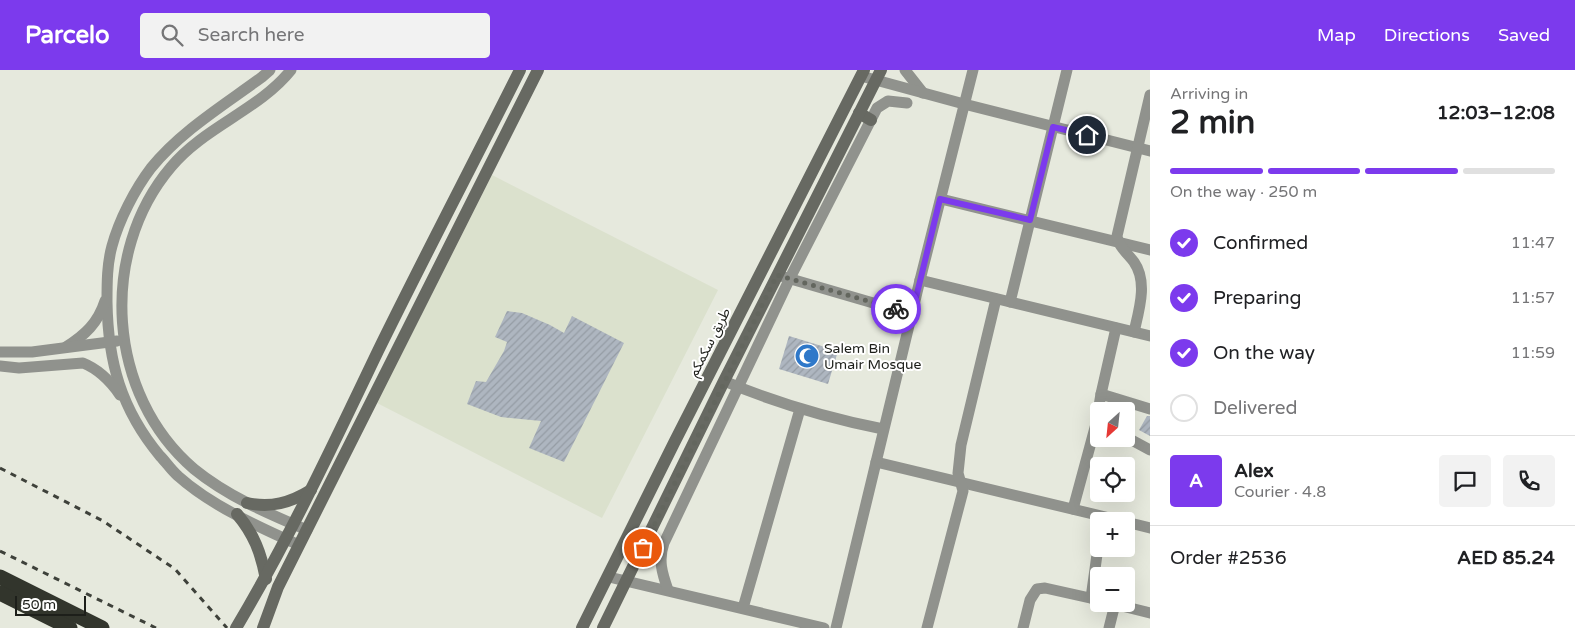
<!DOCTYPE html>
<html lang="en">
<head>
<meta charset="utf-8">
<style>
	body { margin:0; font-family:"Varela Round","Noto Sans Arabic",sans-serif; background:#f2f2f2; color:#202124; height:100vh; display:flex; flex-direction:column; font-size:19px; white-space:nowrap }
	* { box-sizing:border-box; margin:0 }
	p { font-size:16px; color:#757577 }
	.icon { flex:none; width:28px; height:28px; fill:none; stroke:currentColor; stroke-width:2; stroke-linecap:round; stroke-linejoin:round }
	.map { position:relative; flex:1; overflow:hidden }
	.panel { display:flex; flex-direction:column; background:#fff; width:425px }
	.panel>* { flex:none }
	.needle { width:32px; rotate:207deg }
	.buttons { position:absolute; left:1090px; top:332px; display:grid; gap:10px }
	.buttons a { display:grid; place-items:center; width:45px; height:45px; border-radius:5px; background:#fff; box-shadow:0 5px 20px #0002; font-size:25px }
	.scale { position:absolute; left:15px; bottom:12px; width:71px; box-sizing:border-box; padding-left:5px; border:2px solid #1d1f1a; border-top:0; font-size:14px; line-height:18px; white-space:nowrap; color:#1d1f1a; -webkit-text-stroke:4px #fff; paint-order:stroke }
	.pin { position:absolute; display:grid; place-items:center; width:42px; height:42px; color:#fff; margin:-21px; border:2px solid #fff; border-radius:50%; box-shadow:0 1px 5px #0007 }
	.courier { position:absolute; display:grid; place-items:center; width:50px; height:50px; margin:-25px; border:4px solid #7c3aed; border-radius:50%; background:#fff; color:#222; box-shadow:0 1px 6px #0007 }
	.headline em { font-style:normal; font-weight:700 }
	.headline div { display:flex; flex-direction:column-reverse }
	.headline { display:flex; align-items:center; justify-content:space-between; height:85px; padding:0 20px }
	h1 { font-size:32px; font-weight:700; line-height:38px }
	.bar { display:grid; grid-template-columns:repeat(4,1fr); gap:8px 5px; align-content:center; height:60px; padding:0 20px }
	.bar i { height:6px; border-radius:4px; background:#e0e0e0 }
	.bar .active { background:#7c3aed }
	.bar p { grid-column:span 4 }
	.line { display:flex; align-items:center; gap:12px; padding:0 20px; border-top:1px solid #e0e0e0 }
	.line div { flex:1 }
	.round { display:grid; place-items:center; flex:none; width:52px; height:52px; border-radius:5px; background:#f2f2f2 }
	ol { padding:0 20px; list-style:none }
	li { display:flex; align-items:center; gap:15px; height:55px }
	li p { margin-inline-start:auto }
	li .icon { padding:5px; border-radius:50%; background:#7c3aed; color:#fff; stroke-width:4 }
	li:last-child { color:#757577 }
	li i { width:28px; height:28px; border:2px solid #e0e0e0; border-radius:50% }
	header { display:flex; align-items:center; gap:30px; box-sizing:border-box; height:70px; padding:0 25px; background:#7c3aed; color:#fff }
	header strong { font-size:24px }
	nav { display:flex; gap:28px; margin-inline-start:auto; font-size:18px }
	.search { width:350px; height:45px; background:#f2f2f2; display:flex; align-items:center; gap:12px; box-sizing:border-box; padding:0 18px; border-radius:5px; color:#757577; font-size:19px }
	main { display:flex; flex:1; min-height:0 }
	.map>svg:first-child { display:block }
	.built { fill:#dbe1cd }
	.building { fill:url(#building-hatch) }
	.lines { fill:none; stroke-linecap:round; stroke-linejoin:round }
	.street { stroke:#90928d; stroke-width:11 }
	.secondary { stroke:#676962; stroke-width:12 }
	.highway { stroke:#32352c; stroke-width:15 }
	.rail { stroke:#3e413a; stroke-width:3; stroke-dasharray:6 6; stroke-linecap:butt }
	.done { stroke:#63665e; stroke-width:5; stroke-dasharray:0 9 }
	.route { stroke:#7c3aed; stroke-width:6 }
	.labels { text-anchor:middle; stroke-width:4; stroke-linejoin:round; paint-order:stroke }
	.street-label { font-size:14px; fill:#1d1f1a; stroke:#fff }
	.poi-label { font-size:14px; fill:#1d1f1a; stroke:#fff; text-anchor:start }
</style>
</head>
<body>
<header>
<strong>Parcelo</strong>
<div class="search"><svg class="icon" aria-label="search" viewBox="0 0 24 24"><circle cx="10" cy="10" r="6"/><path d="M15 15l6 6"/></svg>Search here</div>
<nav><a>Map</a><a>Directions</a><a>Saved</a></nav>
</header>
<main>
<div class="map">
<svg width="1150" height="558" viewBox="0 0 1150 558">
	<defs>
		<pattern id="building-hatch" width="6" height="6" patternUnits="userSpaceOnUse" patternTransform="scale(1.25)"><rect width="6" height="6" fill="#aeb6c0"/><path d="M-1 1l2-2M0 6l6-6M5 7l2-2" fill="none" stroke="#959ca4"/></pattern>
	</defs>
	<rect width="100%" height="100%" fill="#e6e9dd"/>
	<polygon class="built" points="492,105 718,220 602,448 377,333"/>
	<g class="building">
		<polygon points="507,241 522,243 550,255 564,263 572,246 624,273 564,392 529,378 541,351 501,347 467,334 476,311 486,312 504,281 507,272 495,267"/>
		<polygon points="789,266 838,281 828,314 779,299"/>
		<polygon points="1147,346 1150,346 1150,366 1139,360"/>
	</g>
	<g class="lines">
		<g class="street">
			<path d="M270,0L262,7C224,35 181,61 151,98C135,119 119,150 112,176C107,194 107,213 107,232C108,292 121,339 160,386C166,392 171,400 178,406C210,435 259,457 299,475"/>
			<path d="M291,0C259,40 204,57 171,97C98,183 107,325 194,399C227,426 267,443 307,460"/>
			<polyline points="905,0 923,23"/>
			<polyline points="861,6 964,34 1150,81"/>
			<polyline points="941,129 1150,180"/>
			<polyline points="784,207 911,244"/>
			<polyline points="920,210 1150,266"/>
			<polyline points="1010,232 1067,0"/>
			<path d="M1134,262C1139,240 1148,212 1134,192C1128,184 1118,176 1117,166L1150,25"/>
			<path d="M66,277C85,265 98,253 105,231"/>
			<polyline points="0,282 32,282 117,271"/>
			<path d="M0,296L19,298L83,293C98,299 111,312 120,325"/>
			<path d="M724,311C776,333 828,348 883,359"/>
			<polyline points="1101,324 1150,339"/>
			<polyline points="1126,367 1150,380"/>
			<polyline points="876,392 1122,451"/>
			<polyline points="1073,439 1096,354 1101,324 1116,258"/>
			<polyline points="1126,452 1150,458"/>
			<polyline points="609,507 824,558"/>
			<path d="M668,520C662,503 658,490 664,473L790,208L877,38L888,31L907,33"/>
			<polyline points="1091,528 1099,470"/>
			<polyline points="1114,534 1150,543"/>
			<polyline points="743,538 800,339"/>
			<polyline points="836,558 920,210 973,0"/>
			<polyline points="927,558 963,421 958,403 961,375 996,229"/>
			<polyline points="1023,558 1030,530 1037,519 1045,518 1099,530"/>
			<polyline points="1109,558 1115,534"/>
		</g>
		<g class="secondary">
			<polyline points="859,43 871,50"/>
			<path d="M247,433C271,438 290,433 311,420"/>
			<path d="M237,444C254,464 261,483 266,509"/>
			<path d="M236,558C289,469 333,375 378,281C424,187 473,94 520,0"/>
			<polyline points="263,558 278,517 538,0"/>
			<polyline points="582,558 674,373 864,0"/>
			<polyline points="603,558 724,311 881,0"/>
		</g>
		<g class="highway">
			<polyline points="0,507 102,558"/>
			<polyline points="0,523 70,558"/>
		</g>
		<g class="rail">
			<polyline points="0,398 103,451 175,499 227,558"/>
			<polyline points="0,481 156,558"/>
		</g>
	</g>
	<g class="lines">
		<polyline class="done" points="643,478 777,205 896,239"/>
		<polyline class="route" points="896,239 912,244 940,129 1030,150 1053,57 1087,65"/>
	</g>
	<defs>
		<symbol id="mosque-disc" viewBox="-11 -11 22 22"><circle r="9.5" fill="#2f78c9" stroke="#fff"/><path d="M3.5-4.9A6 6 0 1 0 3.5 4.9A5 5 0 1 1 3.5-4.9Z" fill="#fff"/></symbol>
	</defs>
	<g fill-rule="evenodd">
		<use href="#mosque-disc" x="793" y="272" width="28" height="28"/>
	</g>
	<g class="labels">
		<g class="street-label">
			<text transform="translate(709 272) rotate(-63)" y="5">طريق سكمكم</text>
		</g>
		<g class="poi-label">
			<text x="824" y="283">Salem Bin<tspan x="824" dy="16">Umair Mosque</tspan></text>
		</g>
	</g>
</svg>
<div class="buttons">
<a><svg class="needle" viewBox="-14 -14 28 28"><path d="M0-13l5 13h-10z" fill="#e53935"/><path d="M0 13l5-13h-10z" fill="#757577"/></svg></a>
<a><svg class="icon" aria-label="locate" viewBox="0 0 24 24"><circle cx="12" cy="12" r="6"/><path d="M12 2v4M12 18v4M2 12h4M18 12h4"/></svg></a>
<a>+</a>
<a>−</a>
</div>
<div class="scale">50 m</div>
<div class="pin" style="left:643px;top:478px;background:#ea580c"><svg class="icon" aria-label="bag" viewBox="0 0 24 24"><path d="M5 8h14l-1 12H6zM9 8a3 3 0 0 1 6 0"/></svg></div>
<div class="pin" style="left:1087px;top:65px;background:#1f2937"><svg class="icon" aria-label="home" viewBox="0 0 24 24"><path d="M3 11l9-7 9 7M6 9v11h12V9"/></svg></div>
<div class="courier" style="left:896px;top:239px"><svg class="icon" aria-label="bike" viewBox="0 0 24 24"><circle cx="6" cy="16" r="4"/><circle cx="18" cy="16" r="4"/><path d="M6 16l4-8h5l3 8M10 8l3 8H6M13 5h3"/></svg></div>
</div>
<section class="panel">
<div class="headline"><div><h1>2 min</h1><p>Arriving in</p></div><em>12:03–12:08</em></div>
<div class="bar"><i class="active"></i><i class="active"></i><i class="active"></i><i></i><p>On the way · 250 m</p></div>
<ol>
<li><svg class="icon" aria-label="check" viewBox="0 0 24 24"><path d="M5 12l5 5 9-10"/></svg>Confirmed<p>11:47</p></li>
<li><svg class="icon" aria-label="check" viewBox="0 0 24 24"><path d="M5 12l5 5 9-10"/></svg>Preparing<p>11:57</p></li>
<li><svg class="icon" aria-label="check" viewBox="0 0 24 24"><path d="M5 12l5 5 9-10"/></svg>On the way<p>11:59</p></li>
<li><i></i>Delivered</li>
</ol>
<div class="line" style="height:90px"><b class="round" style="background:#7c3aed;color:#fff">A</b><div><b>Alex</b><p>Courier · 4.8</p></div><a class="round"><svg class="icon" aria-label="chat" viewBox="0 0 24 24"><path d="M4 5h16v11H9l-5 4z"/></svg></a><a class="round"><svg class="icon" aria-label="phone" viewBox="0 0 24 24"><path d="M5 4h4l2 5-3 2q2 4 5 5l2-3 5 2v4C11 20 4 13 5 4z"/></svg></a></div>
<div class="line" style="height:65px"><div>Order #2536</div><b>AED 85.24</b></div>
</section>
</main>
</body>
</html>
